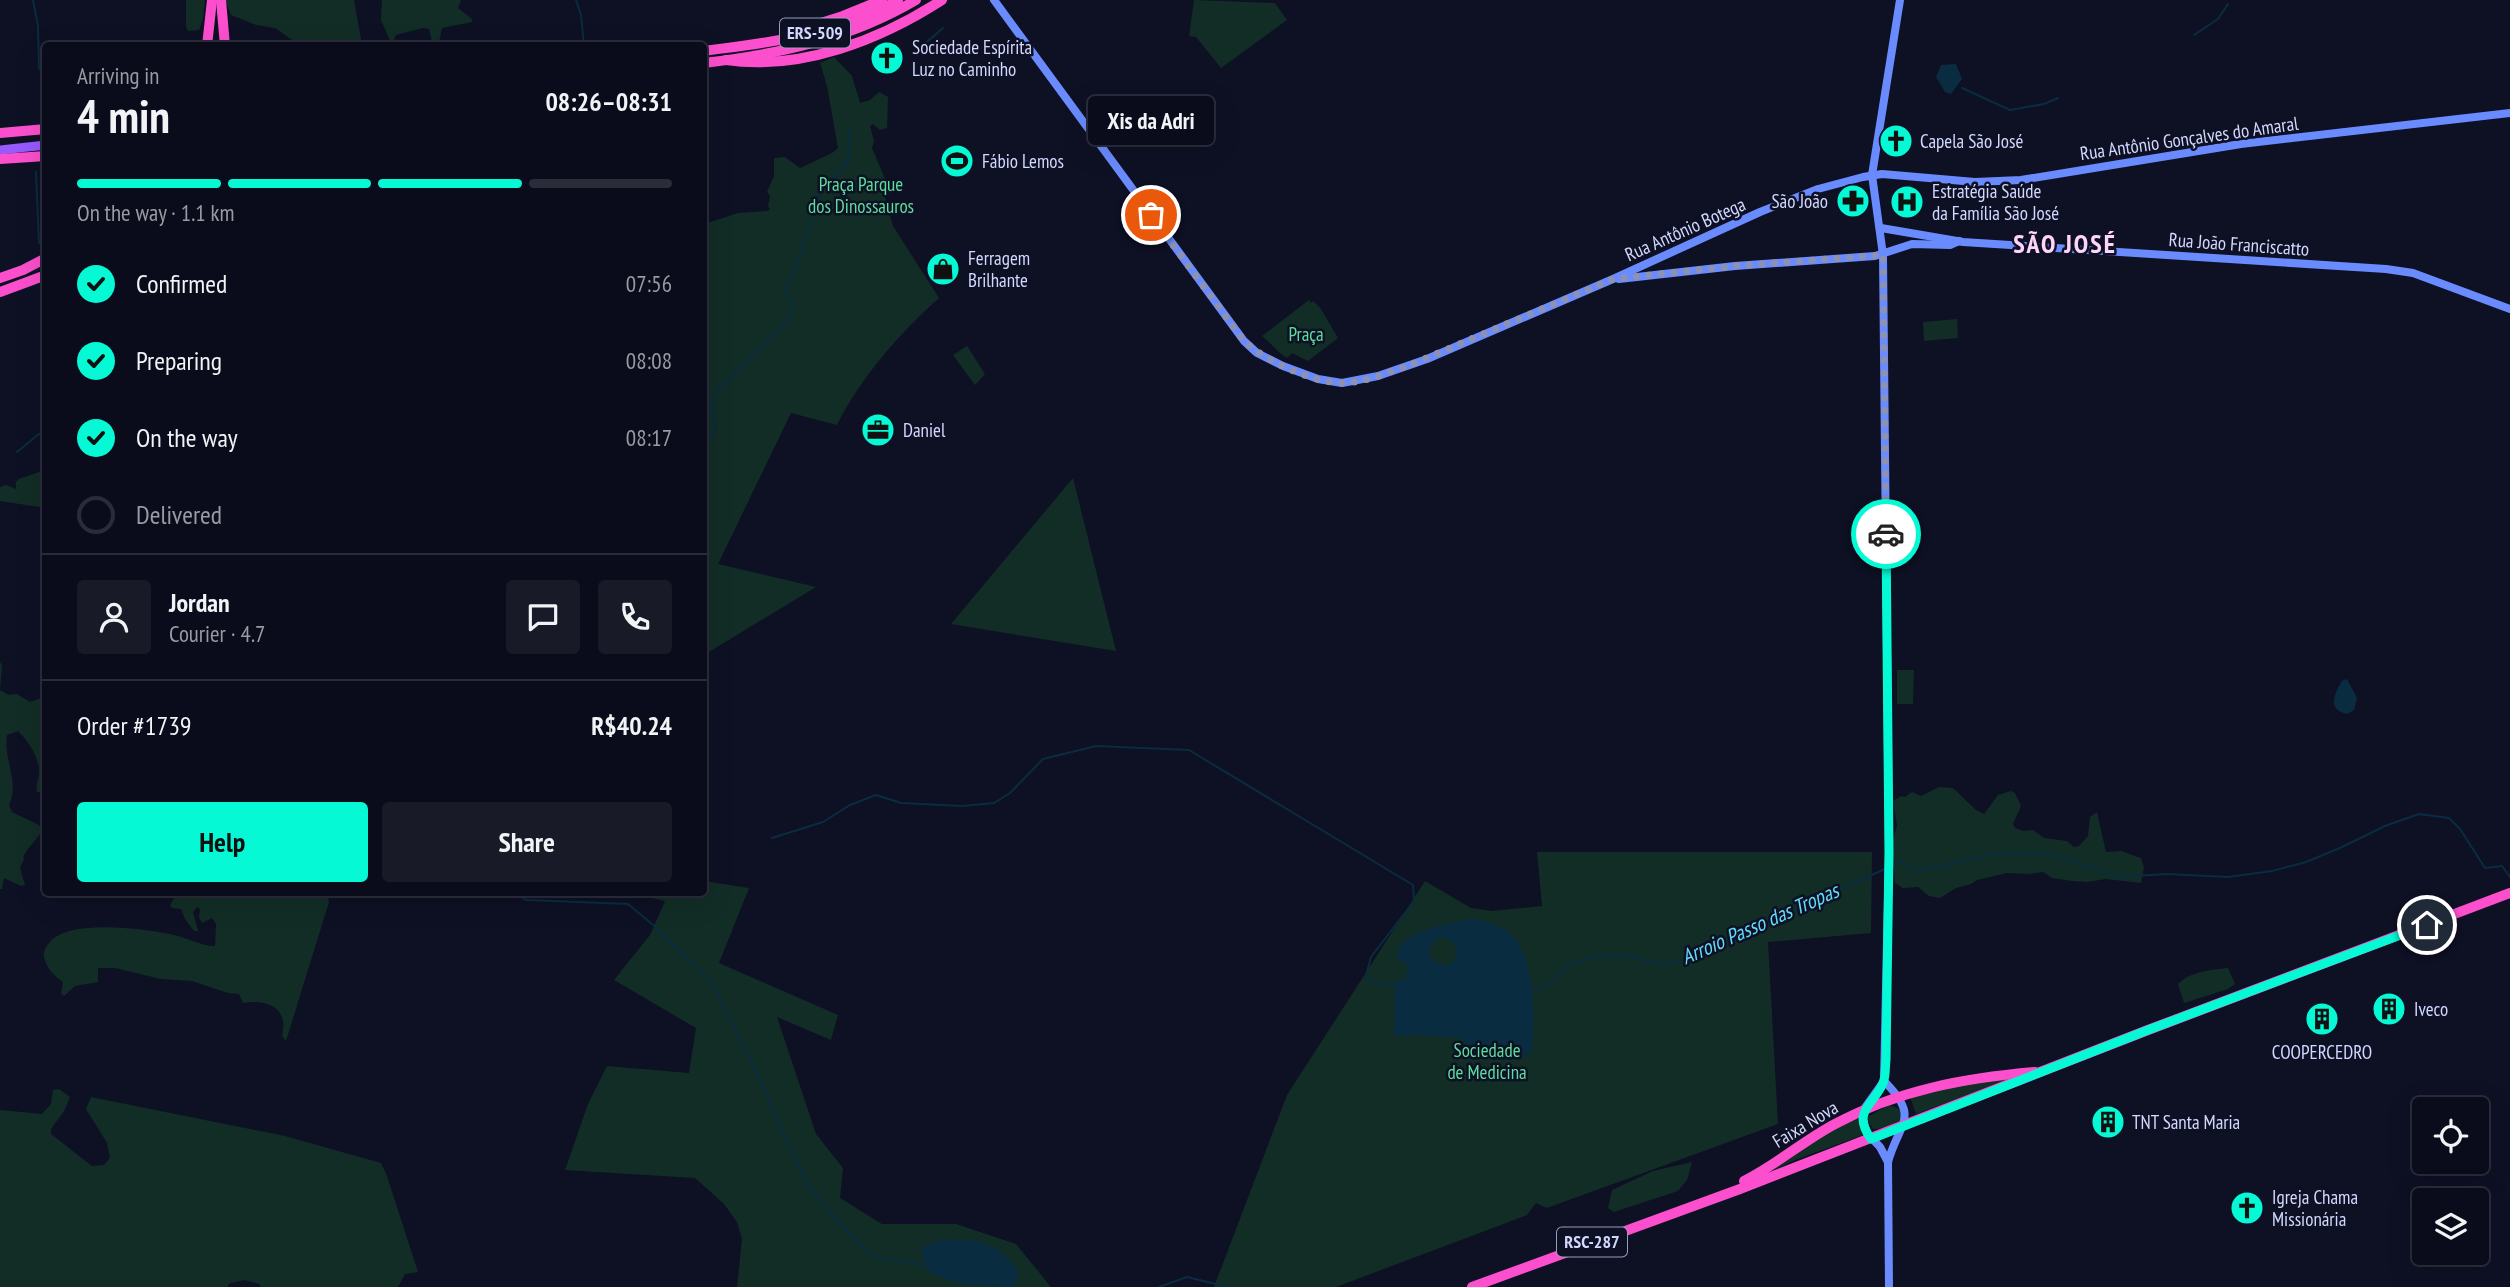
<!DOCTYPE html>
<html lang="en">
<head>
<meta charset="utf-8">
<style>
	body { margin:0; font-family:"PT Sans Narrow",sans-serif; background:#181a28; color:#f1f3f6; height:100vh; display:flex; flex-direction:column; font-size:26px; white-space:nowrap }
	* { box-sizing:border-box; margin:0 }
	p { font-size:23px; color:#999ba3 }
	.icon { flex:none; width:38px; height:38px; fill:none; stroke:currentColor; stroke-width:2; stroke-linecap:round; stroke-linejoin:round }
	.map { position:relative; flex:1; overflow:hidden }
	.panel { position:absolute; left:42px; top:42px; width:665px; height:854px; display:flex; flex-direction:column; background:#0a0c1b; border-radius:7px; box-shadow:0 7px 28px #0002,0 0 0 2px #2a2c3a }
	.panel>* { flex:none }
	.tools { position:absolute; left:2412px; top:1097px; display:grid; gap:14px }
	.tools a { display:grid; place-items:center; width:77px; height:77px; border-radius:7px; background:#0a0c1b; box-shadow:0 7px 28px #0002,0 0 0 2px #2a2c3a; font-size:35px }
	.pin { position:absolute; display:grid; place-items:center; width:60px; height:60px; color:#fff; margin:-30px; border:4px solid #fff; border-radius:50%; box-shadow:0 2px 7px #0007 }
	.courier { position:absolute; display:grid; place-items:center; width:70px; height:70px; margin:-35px; border:5px solid #04f9d4; border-radius:50%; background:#fff; color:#222; box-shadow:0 2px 9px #0007 }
	.bubble { position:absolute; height:49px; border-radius:7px; background:#0a0c1b; box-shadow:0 7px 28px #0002,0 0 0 2px #2a2c3a; font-size:23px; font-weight:700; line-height:49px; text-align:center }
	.headline em { font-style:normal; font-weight:700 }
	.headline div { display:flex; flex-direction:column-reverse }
	.headline { display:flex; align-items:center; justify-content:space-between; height:119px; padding:0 35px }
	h1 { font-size:46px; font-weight:700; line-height:52px }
	.bar { display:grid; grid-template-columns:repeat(4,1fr); gap:10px 7px; align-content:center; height:84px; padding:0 35px }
	.bar i { height:9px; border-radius:5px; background:#2a2c3a }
	.bar .selected { background:#04f9d4 }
	.bar p { grid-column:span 4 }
	.line { display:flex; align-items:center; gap:18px; padding:0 35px; border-top:2px solid #2a2c3a }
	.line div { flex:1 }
	.round { display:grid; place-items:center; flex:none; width:74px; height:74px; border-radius:7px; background:#181a28 }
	ol { padding:0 35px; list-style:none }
	li { display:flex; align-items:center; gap:21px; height:77px }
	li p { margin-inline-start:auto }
	li .icon { padding:7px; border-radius:50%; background:#04f9d4; color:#111; stroke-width:4 }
	li:last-child { color:#999ba3 }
	li i { width:38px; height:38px; border:4px solid #2a2c3a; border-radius:50% }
	.primary-button { display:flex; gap:14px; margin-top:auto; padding:14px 35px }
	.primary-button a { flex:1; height:80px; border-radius:7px; background:#04f9d4; color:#111; font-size:28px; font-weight:700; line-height:80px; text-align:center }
	.primary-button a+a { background:#181a28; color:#f1f3f6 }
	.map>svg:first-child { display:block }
	.green { fill:#122d26 }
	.water { fill:#0a2c41; fill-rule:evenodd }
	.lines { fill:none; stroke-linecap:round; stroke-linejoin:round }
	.stream { stroke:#0a2c41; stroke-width:2 }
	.secondary { stroke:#6a8bfd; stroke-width:8 }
	.primary { stroke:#975afd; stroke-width:9 }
	.highway { stroke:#fc4fcd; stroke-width:10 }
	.done { stroke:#8d92b2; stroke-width:7; stroke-dasharray:0 12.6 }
	.route { stroke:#04f9d4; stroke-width:9 }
	.labels { text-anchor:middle; stroke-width:5; stroke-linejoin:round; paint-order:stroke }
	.shield { fill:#0e1024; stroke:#979cbd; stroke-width:2 }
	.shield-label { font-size:18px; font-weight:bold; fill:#d2d8fe }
	.poi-label { font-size:19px; fill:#d2d8fe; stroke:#0e1024; text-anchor:start }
	.street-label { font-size:19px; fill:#d2d8fe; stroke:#0e1024 }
	.park-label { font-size:19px; fill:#5ede9e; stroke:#0e1024 }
	.water-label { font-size:21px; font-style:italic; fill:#61dcfd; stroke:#0e1024 }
	.district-label { font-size:26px; font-weight:bold; letter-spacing:2px; fill:#fed4fa; stroke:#0e1024 }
</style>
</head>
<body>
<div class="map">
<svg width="2510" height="1287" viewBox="0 0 2510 1287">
	<rect width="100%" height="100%" fill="#0e1024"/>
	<g class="green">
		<polygon points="186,0 205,0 203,19 199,30 188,31 186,27"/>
		<polygon points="225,0 354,0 362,45 321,40 304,44 295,42 275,28 256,25 231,15"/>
		<polygon points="382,0 461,0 458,8 472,19 472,22 442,28 439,42 432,42 429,29 423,28 396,35 392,45 381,20"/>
		<polygon points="1194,0 1275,3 1287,20 1221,68 1196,37 1189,36"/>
		<path d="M834,57L852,76L860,103L870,100L879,92L888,97L887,128L880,130L873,124L870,126L874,141L872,148L891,193L885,197L893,226L939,298C899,334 861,377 837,425L791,413L718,564L816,587L704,655V224L738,213L767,211L770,209L768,206L770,196L767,192L774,176V158L785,157L800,168L832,153L838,148L827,86L820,63Z"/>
		<path d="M1309,300L1311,303L1313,301L1321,309L1338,338L1308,361L1292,353L1287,358C1277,352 1271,343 1262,336Z"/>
		<polygon points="1957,319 1958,338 1924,341 1923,322"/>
		<polygon points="967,346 985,374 975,385 953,355"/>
		<polygon points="45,470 45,504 39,507 0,501 0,487 6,485 16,489 16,482 19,479"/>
		<polygon points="1073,478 1116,651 951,624"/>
		<path d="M0,662L2,665L0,690L9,695L17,694L30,702L46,696L45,793L37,792C35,783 40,778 39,770C38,755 28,741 18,731L7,735C3,760 20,781 9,805L12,812L39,825L42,831C36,841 27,847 23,858L25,857L20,868L25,885L21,886L4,878L2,889H0Z"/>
		<polygon points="1897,670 1914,670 1913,704 1897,704"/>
		<polygon points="1939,787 1953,788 1976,810 1984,814 1998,795 2011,791 2015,793 2021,806 2013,824 2015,828 2023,831 2033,830 2044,838 2067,841 2074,847 2079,846 2088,836 2090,817 2097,812 2106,852 2121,851 2141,858 2144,868 2141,883 2106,879 2087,882 2072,881 2052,878 2043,872 2028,874 2007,873 1977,880 1971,884 1956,888 1940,898 1929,896 1918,887 1903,888 1895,883 1892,843 1897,825 1893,801 1901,796 1905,797 1912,792 1921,796"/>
		<polygon points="1537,852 1872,852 1871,933 1768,942 1778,1124 1547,1208 1536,1203 1527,1215 1336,1287 1214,1287 1287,1095 1425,881 1471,908 1492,911 1542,906"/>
		<polygon points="704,881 749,888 719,963 838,1015 831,1040 777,1017 816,1134 843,1168 840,1198 882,1224 956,1224 1016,1244 1051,1287 737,1287 742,1239 737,1222 724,1204 695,1178 565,1170 588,1104 607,1066 689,1073 696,1028 614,980 650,935 665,901 630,893 704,892"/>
		<path d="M164,893H327L329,902L286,1041L282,1036C289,1008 268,999 243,1003L239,994L228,993L192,981L161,979L115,968H98V982L75,986L64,996L61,994L63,982C54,976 47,969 44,957C43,951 46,947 49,943C69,918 145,929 174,935C188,938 201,946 215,946L216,924L212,918L202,923L199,917L200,909L197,907L193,912L198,931H194L185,919L181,909L172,908L170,905L174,898Z"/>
		<path d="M2228,968L2235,984L2228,989L2184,1003L2178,984C2191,971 2211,970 2228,968Z"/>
		<polygon points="2020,1076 1916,1114 1910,1097 1967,1084"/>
		<polygon points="59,1089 70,1097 64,1111 51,1129 51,1134 92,1166 104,1165 110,1158 107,1143 86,1109 91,1097 285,1136 381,1163 387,1176 418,1272 405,1274 398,1287 261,1287 259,1284 245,1280 230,1283 227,1287 0,1287 0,1110 42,1114 51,1104 53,1090"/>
		<path d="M1889,1105L1900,1109L1903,1118C1895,1126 1884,1129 1873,1129L1867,1120L1869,1116Z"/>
		<polygon points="1859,1117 1863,1135 1795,1160 1763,1175 1807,1143"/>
		<polygon points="1692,1162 1687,1180 1678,1191 1614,1212 1608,1208 1612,1190 1653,1171"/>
	</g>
	<g class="water">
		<polygon points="1956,64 1962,79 1951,94 1945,92 1936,77 1941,65"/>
		<path d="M2347,679L2357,698L2354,710L2347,714C2327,710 2334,694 2342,681Z"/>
		<path d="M1474,919C1489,923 1508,927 1517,941C1535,970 1535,1018 1532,1050L1522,1059L1493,1060L1459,1038L1416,1035L1394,1036L1395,981L1406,978L1408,964L1398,961C1398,955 1397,950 1401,945C1412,931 1456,920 1474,919ZM1440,938L1451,940L1457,949L1455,960L1446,966L1435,963L1429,954L1431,944Z"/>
		<path d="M944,1239C982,1241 995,1240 1019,1272L1014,1287C981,1287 958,1286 927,1271L921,1248Z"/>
	</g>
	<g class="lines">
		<g class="stream">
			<polyline points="33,0 38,26 39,69"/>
			<polyline points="576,0 581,15 584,46"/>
			<polyline points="2194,35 2218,19 2228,4"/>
			<polyline points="912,55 943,28"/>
			<polyline points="1962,88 2010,110 2044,104 2058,98"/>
			<polyline points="36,172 39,243"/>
			<polyline points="704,444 716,430 712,413 714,393 789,318 793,304 785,288 793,274 822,191 848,161 850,126"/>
			<polyline points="17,452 39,434 46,432"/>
			<polyline points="772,838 823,822 850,805 876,795 901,803 963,806 994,803 1010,793 1043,759 1096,746 1189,750 1413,885 1414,901 1371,957 1365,979 1396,986"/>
			<polyline points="1892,866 1901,861 1917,871 1998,853 2050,853 2120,877 2166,874 2228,877 2272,871 2306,862 2340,848 2385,826 2419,814 2449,818 2460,829 2485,868 2502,866 2510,877"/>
			<polyline points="513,892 526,900 628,904 659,930 711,981 754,1067 803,1175 822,1204 873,1257 927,1265"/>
			<polyline points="1529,989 1545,987 1567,966 1597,955 1628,956 1663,965 1695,956 1749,935 1769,922 1887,868"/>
			<polyline points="1159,1287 1187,1277 1228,1287"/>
		</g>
		<g class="secondary">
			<polyline points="994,0 1244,341 1257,353 1283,366 1318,379 1342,383 1378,376 1427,359 1613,279 1760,212 1818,189 1863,177 1882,174 1975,182 2021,180 2241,144 2510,113"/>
			<polyline points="1881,228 1963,242 2386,269 2413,273 2510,309"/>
			<polyline points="1619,279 1735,266 1875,256 1912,244 1950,245 1959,241"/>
			<path d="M1884,1081C1921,1118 1899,1122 1888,1162L1889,1287"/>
			<polyline points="1888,1162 1880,1147 1867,1133 1863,1120 1864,1109 1884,1081 1889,852 1883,255 1872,175 1900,0"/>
		</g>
		<polyline class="primary" points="0,150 46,145"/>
		<g class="highway">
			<polyline points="221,0 225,46"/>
			<polyline points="802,29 843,16 882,0"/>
			<polyline points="207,46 212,0"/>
			<path d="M704,51C770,42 839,36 898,0"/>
			<path d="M726,60C801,71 880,40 942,0"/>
			<path d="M704,63C779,54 850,39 916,0"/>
			<polyline points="0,133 46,129"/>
			<polyline points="0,159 46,156"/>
			<polyline points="0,278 23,270 46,258"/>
			<polyline points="0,292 46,275"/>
			<path d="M1744,1181C1776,1165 1803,1141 1835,1124C1898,1090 1965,1078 2035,1072"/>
			<polyline points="1472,1287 1740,1189 2148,1030 2510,893"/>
		</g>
	</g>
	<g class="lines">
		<path class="done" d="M1151,215L1244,341C1266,361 1311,382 1342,383C1364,383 1389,372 1410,365L1613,279L1735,266L1883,255L1886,534"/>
		<path class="route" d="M1886,534L1889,852L1886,1060C1885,1067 1886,1076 1883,1083C1874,1105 1851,1111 1871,1139L2148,1030L2427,925"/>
	</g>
	<defs>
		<symbol id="church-disc" viewBox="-11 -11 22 22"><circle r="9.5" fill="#04f9d4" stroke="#0e1024"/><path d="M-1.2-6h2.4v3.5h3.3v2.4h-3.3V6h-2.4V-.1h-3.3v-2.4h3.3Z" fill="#111"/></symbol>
		<symbol id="stadium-disc" viewBox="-11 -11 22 22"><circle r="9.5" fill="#04f9d4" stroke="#0e1024"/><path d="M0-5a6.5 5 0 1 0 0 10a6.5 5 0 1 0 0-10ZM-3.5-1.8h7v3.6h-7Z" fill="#111"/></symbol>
		<symbol id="pharmacy-disc" viewBox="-11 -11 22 22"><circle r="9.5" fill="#04f9d4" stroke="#0e1024"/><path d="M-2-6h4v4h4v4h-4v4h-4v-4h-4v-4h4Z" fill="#111"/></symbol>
		<symbol id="hospital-disc" viewBox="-11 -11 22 22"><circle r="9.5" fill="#04f9d4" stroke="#0e1024"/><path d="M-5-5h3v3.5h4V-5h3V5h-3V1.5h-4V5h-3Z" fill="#111"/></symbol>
		<symbol id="shop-disc" viewBox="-11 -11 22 22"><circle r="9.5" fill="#04f9d4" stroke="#0e1024"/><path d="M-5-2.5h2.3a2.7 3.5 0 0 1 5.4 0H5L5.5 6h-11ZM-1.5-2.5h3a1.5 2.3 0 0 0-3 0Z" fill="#111"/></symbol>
		<symbol id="office-disc" viewBox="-11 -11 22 22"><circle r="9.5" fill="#04f9d4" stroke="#0e1024"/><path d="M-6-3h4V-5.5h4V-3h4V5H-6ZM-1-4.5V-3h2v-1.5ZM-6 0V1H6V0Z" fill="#111"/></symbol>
		<symbol id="building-disc" viewBox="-11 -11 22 22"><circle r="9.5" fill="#04f9d4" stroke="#0e1024"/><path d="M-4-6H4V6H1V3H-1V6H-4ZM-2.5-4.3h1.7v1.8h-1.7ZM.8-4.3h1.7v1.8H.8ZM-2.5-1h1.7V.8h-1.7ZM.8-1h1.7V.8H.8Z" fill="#111"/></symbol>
	</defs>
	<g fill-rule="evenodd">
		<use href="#church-disc" x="868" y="39" width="38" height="38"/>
		<use href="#church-disc" x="1877" y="122" width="38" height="38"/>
		<use href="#stadium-disc" x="938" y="142" width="38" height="38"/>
		<use href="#pharmacy-disc" x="1834" y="182" width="38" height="38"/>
		<use href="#hospital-disc" x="1888" y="183" width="38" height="38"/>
		<use href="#shop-disc" x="924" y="250" width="38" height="38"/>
		<use href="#office-disc" x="859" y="411" width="38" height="38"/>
		<use href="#building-disc" x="2370" y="990" width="38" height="38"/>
		<use href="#building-disc" x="2303" y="1000" width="38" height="38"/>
		<use href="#building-disc" x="2089" y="1103" width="38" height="38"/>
		<use href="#church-disc" x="2228" y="1189" width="38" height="38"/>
	</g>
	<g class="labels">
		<g class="shield">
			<rect x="780" y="18.5" width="70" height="29" rx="5"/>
			<rect x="1557" y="1227.5" width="70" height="29" rx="5"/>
		</g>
		<g class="shield-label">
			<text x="815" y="39">ERS-509</text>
			<text x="1592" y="1248">RSC-287</text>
		</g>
		<g class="poi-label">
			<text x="912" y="54">Sociedade Espírita<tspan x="912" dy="22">Luz no Caminho</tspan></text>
			<text x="1920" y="148">Capela São José</text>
			<text x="982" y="168">Fábio Lemos</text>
			<text x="1932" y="198">Estratégia Saúde<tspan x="1932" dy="22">da Família São José</tspan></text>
			<text x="1828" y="208" text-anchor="end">São João</text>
			<text x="968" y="265">Ferragem<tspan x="968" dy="22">Brilhante</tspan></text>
			<text x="903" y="437">Daniel</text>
			<text x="2414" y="1016">Iveco</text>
			<text x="2322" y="1059" text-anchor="middle">COOPERCEDRO</text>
			<text x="2132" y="1129">TNT Santa Maria</text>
			<text x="2272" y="1204">Igreja Chama<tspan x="2272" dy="22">Missionária</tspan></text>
		</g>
		<g class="street-label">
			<text transform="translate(2189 138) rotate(-8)" y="7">Rua Antônio Gonçalves do Amaral</text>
			<text transform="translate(1685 229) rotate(-24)" y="7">Rua Antônio Botega</text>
			<text transform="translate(2239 244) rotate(4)" y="7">Rua João Franciscatto</text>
			<text transform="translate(1805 1124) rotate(-31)" y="7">Faixa Nova</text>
		</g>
		<g class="park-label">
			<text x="861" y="191">Praça Parque<tspan x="861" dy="22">dos Dinossauros</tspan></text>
			<text x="1306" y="341">Praça</text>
			<text x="1487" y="1057">Sociedade<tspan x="1487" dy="22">de Medicina</tspan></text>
		</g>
		<g class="water-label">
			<text transform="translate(1760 924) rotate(-24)" y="7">Arroio Passo das Tropas</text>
		</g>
		<g class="district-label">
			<text x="2065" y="253">SÃO JOSÉ</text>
		</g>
	</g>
</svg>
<div class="tools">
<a><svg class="icon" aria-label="locate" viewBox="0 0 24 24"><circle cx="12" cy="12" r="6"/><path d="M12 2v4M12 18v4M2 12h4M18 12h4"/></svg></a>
<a><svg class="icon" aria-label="layers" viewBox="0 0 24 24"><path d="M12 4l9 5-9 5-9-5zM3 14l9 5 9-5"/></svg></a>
</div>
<div class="pin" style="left:1151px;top:215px;background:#ea580c"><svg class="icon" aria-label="bag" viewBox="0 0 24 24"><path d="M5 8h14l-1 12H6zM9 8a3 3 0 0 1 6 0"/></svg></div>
<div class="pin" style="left:2427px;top:925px;background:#1f2937"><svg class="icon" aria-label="home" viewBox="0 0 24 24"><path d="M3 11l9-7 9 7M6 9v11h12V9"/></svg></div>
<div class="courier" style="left:1886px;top:534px"><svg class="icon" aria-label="car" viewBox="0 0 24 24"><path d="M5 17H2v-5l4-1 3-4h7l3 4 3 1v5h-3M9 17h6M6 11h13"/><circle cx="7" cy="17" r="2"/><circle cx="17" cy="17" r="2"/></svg></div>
<div class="bubble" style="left:1088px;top:96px;width:126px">Xis da Adri</div>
<section class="panel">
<div class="headline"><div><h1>4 min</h1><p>Arriving in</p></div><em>08:26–08:31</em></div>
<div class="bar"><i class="selected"></i><i class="selected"></i><i class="selected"></i><i></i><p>On the way · 1.1 km</p></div>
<ol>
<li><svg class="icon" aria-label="check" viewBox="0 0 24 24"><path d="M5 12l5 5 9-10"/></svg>Confirmed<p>07:56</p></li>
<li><svg class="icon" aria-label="check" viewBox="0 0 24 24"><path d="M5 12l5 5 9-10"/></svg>Preparing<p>08:08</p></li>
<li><svg class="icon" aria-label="check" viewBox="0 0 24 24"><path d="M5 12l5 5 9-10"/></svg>On the way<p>08:17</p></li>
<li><i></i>Delivered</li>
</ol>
<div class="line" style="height:126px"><a class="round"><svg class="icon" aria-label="person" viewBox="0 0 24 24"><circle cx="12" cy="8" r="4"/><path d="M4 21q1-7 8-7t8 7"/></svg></a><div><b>Jordan</b><p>Courier · 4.7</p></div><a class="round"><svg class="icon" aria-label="chat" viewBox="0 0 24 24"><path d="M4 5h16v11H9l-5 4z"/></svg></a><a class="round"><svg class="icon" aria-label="phone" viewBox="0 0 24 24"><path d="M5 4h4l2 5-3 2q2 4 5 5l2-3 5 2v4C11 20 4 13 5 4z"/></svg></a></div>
<div class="line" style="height:91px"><div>Order #1739</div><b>R$40.24</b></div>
<div class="primary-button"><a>Help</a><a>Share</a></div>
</section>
</div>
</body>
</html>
